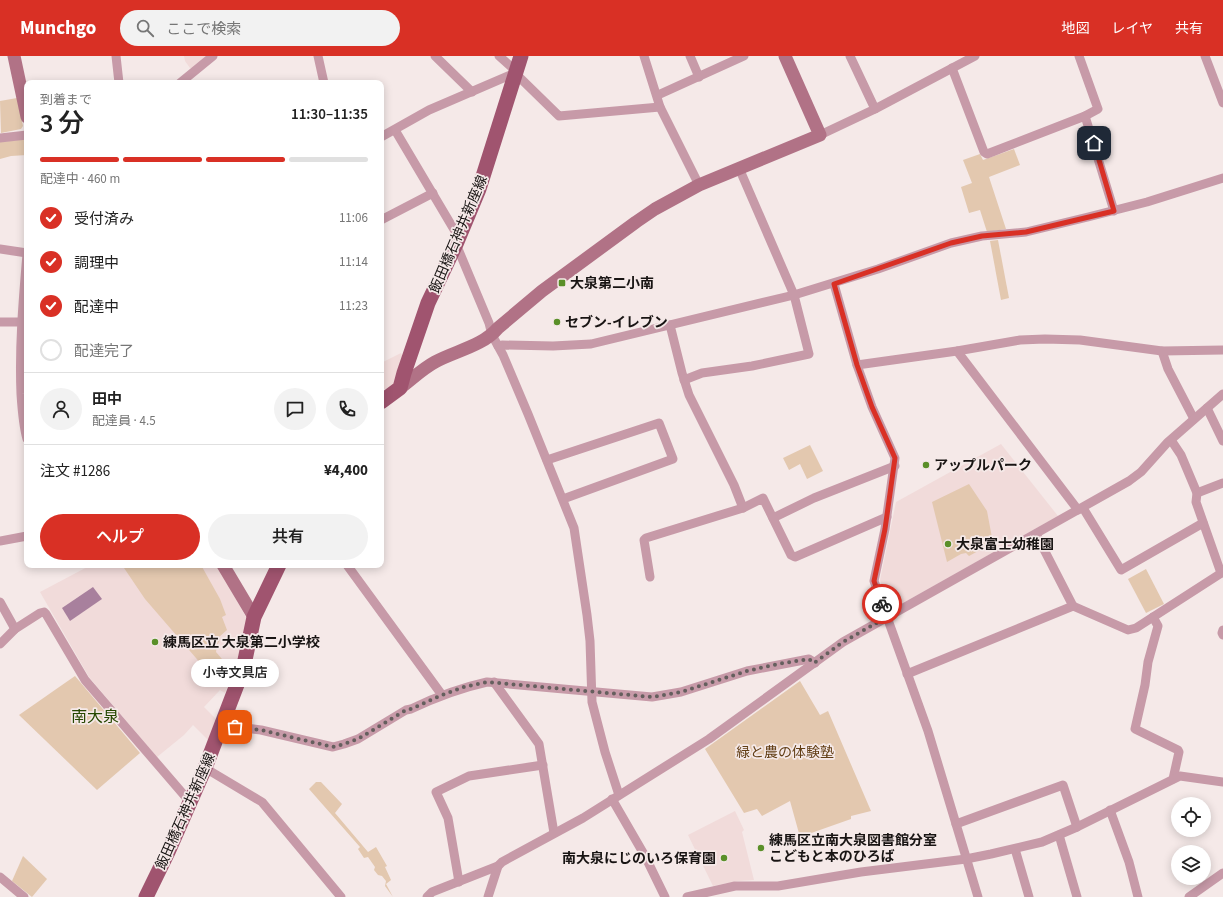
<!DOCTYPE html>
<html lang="ja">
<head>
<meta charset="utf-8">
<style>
	body { margin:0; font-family:"Source Sans 3","Noto Sans JP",sans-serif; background:#f2f2f2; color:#222; height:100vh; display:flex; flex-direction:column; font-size:15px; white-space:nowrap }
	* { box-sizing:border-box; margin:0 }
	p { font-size:13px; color:#767676 }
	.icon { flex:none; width:22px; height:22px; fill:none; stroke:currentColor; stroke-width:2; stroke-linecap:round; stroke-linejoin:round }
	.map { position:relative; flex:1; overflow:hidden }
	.drawer { position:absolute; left:24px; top:24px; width:360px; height:488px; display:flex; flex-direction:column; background:#fff; border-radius:8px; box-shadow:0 2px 10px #0003 }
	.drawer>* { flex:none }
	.fabs { position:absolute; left:1171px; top:741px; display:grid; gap:8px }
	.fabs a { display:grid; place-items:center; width:40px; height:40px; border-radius:50%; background:#fff; box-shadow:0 2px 10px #0003; font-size:20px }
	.pin { position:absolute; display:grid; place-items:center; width:34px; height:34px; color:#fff; margin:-17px; border-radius:8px; box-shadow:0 2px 6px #0006 }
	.courier { position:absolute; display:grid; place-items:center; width:40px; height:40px; margin:-20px; border:3px solid #d93025; border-radius:50%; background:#fff; color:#222; box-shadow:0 1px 5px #0007 }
	.bubble { position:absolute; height:28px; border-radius:14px; background:#fff; box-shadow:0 2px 10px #0003; font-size:13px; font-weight:600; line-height:28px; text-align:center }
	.overview em { font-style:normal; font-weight:600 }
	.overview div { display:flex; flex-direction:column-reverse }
	.overview { display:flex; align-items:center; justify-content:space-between; height:68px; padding:0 16px }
	h1 { font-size:26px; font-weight:600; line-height:30px }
	.bar { display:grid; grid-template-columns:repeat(4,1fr); gap:6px 4px; align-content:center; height:48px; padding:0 16px }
	.bar i { height:5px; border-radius:3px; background:#e0e0e0 }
	.bar .current { background:#d93025 }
	.bar p { grid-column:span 4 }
	.line { display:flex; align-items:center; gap:10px; padding:0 16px; border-top:1px solid #e0e0e0 }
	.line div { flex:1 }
	.round { display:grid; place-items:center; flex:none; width:42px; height:42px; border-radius:21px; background:#f2f2f2 }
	ol { padding:0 16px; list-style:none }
	li { display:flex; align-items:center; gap:12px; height:44px }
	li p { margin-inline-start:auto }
	li .icon { padding:4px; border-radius:50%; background:#d93025; color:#fff; stroke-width:4 }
	li:last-child { color:#767676 }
	li i { width:22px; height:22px; border:2px solid #e0e0e0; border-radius:50% }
	.cta { display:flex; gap:8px; margin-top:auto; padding:8px 16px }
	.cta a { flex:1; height:46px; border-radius:24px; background:#d93025; color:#fff; font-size:16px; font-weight:600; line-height:46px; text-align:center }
	.cta a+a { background:#f2f2f2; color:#222 }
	header { display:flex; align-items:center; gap:24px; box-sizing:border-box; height:56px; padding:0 20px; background:#d93025; color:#fff }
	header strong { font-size:19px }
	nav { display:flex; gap:22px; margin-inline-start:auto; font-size:14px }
	.search { width:280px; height:36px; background:#f2f2f2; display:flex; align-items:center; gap:10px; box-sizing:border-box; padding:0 14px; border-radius:22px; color:#767676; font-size:15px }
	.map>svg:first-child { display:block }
	.built { fill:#f1dbda }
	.green { fill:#e3c8af }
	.water { fill:#a8809d }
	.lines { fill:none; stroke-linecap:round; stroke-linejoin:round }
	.street { stroke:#c79aa8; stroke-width:9 }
	.secondary { stroke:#b17286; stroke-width:13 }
	.primary { stroke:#a0546f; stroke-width:15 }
	.done { stroke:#655f5e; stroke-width:4; stroke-dasharray:0 7.2 }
	.route { stroke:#d93025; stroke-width:5 }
	.poi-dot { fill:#5a8f28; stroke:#f5e9e8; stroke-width:1.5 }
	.labels { text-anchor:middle; stroke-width:3.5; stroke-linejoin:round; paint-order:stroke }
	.street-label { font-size:14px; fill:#181413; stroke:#f5e9e8 }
	.poi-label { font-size:14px; font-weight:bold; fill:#181413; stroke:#f5e9e8; text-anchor:start }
	.park-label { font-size:14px; fill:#623e15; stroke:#f5e9e8 }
	.quarter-label { font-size:16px; fill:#264701; stroke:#f5e9e8 }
</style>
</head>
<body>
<header>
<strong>Munchgo</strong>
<div class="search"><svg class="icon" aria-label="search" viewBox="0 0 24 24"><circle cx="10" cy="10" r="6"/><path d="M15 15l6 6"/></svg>ここで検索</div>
<nav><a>地図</a><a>レイヤ</a><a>共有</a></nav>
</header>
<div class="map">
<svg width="1223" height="841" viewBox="0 0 1223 841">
	<rect width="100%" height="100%" fill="#f5e9e8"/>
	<g class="built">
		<polygon points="184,0 207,0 193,12 190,12 185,5"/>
		<polygon points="401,297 404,304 397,327 388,333 384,333 381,328 381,307"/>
		<polygon points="1001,388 1058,460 894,552 889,551 880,524 896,446"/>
		<polygon points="91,509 217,509 247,563 236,609 225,637 220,634 204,651 217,664 209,685 193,669 184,679 157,701 89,621 40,536"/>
		<polygon points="735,755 744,774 742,776 754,824 738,825 713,830 688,779"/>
	</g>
	<g class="green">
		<polygon points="17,42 23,70 21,73 1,77 0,45"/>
		<polygon points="27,83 27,99 11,100 0,103 0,86"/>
		<polygon points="1014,93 1020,109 989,121 1006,173 987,176 980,154 969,157 961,131 972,127 963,104 980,98 983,104"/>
		<polygon points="998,184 1009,242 1001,244 990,185"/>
		<polygon points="810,389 823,415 807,423 800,408 789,414 783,402"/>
		<polygon points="969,428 987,455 993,487 969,500 966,497 961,498 947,506 932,446"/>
		<polygon points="122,509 201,509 220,543 226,559 222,561 227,574 219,581 220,584 217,589 216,596 227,609 224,621 215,624 145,543"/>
		<polygon points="1146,513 1164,548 1146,557 1128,523"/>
		<polygon points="75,620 140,697 97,734 19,659"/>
		<polygon points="800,625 820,659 828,655 871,755 851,760 851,763 800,781 790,745 762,760 757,753 744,757 705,693"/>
		<polygon points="316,726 321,726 342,748 335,757 368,796 376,791 387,810 385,811 391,824 386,828 393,841 385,830 386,825 382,820 378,819 374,814 375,811 368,801 364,802 358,793 360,791 309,733"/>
		<polygon points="23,800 47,823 32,841 12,825"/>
	</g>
	<polygon class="water" points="93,531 102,543 70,565 62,552"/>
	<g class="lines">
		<g class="street">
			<polyline points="116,0 119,27"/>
			<polyline points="318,0 324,27"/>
			<polyline points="435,0 472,36"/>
			<polyline points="499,0 516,15"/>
			<polyline points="644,0 660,51 699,129"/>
			<polyline points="690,0 699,21"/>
			<polyline points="850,0 875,53"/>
			<polyline points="1205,0 1223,47"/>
			<polyline points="952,12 984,96 987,98 1085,60 1098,53 1079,0"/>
			<polyline points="180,27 213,0"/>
			<polyline points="658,39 744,0"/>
			<polyline points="1085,60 1114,155"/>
			<polyline points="395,74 459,182"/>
			<polyline points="820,79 875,53 975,0"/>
			<polyline points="381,81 429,54 515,17 559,60 660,51"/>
			<polyline points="0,82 27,79"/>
			<polyline points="381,164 433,137"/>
			<polyline points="456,188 489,267 492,279 503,299 528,358 574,472 587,559 590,585 592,646 605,696 619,739"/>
			<polyline points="0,193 27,197"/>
			<path d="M27,198C23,245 19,291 21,338C22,353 23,369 27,383"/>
			<polyline points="834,228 857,309 872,351 895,402 885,473 874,525 928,675 978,841"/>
			<polyline points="0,266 21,266"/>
			<polyline points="670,269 682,317 689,339 734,429 743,452"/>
			<polyline points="498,290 502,289 553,290 591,288 794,239 878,213 951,187 982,180 1026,176 1088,161 1147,146 1223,122"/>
			<polyline points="957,295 1078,454"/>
			<polyline points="1162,295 1168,313 1194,363"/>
			<polyline points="857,309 957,295 1020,284 1045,283 1080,284 1162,295 1223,294"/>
			<polyline points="684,324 702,317 752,310 809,298 794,239 739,112"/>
			<polyline points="1207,352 1223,385"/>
			<polyline points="1171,384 1181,399 1197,437 1196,446 1221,517"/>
			<polyline points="547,404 659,367 673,403 563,443"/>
			<polyline points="1197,437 1223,427"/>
			<polyline points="1083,452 1121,514 1203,467"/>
			<polyline points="773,462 814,442 895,410"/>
			<polyline points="0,485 27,480"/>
			<polyline points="347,509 442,639"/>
			<polyline points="650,521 644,484 646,482 743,452 763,442 791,499 795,501 887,461"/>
			<polyline points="0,546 15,573"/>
			<polyline points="1073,550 1128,574 1136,572 1223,516"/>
			<polyline points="1153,561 1158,570 1148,606 1145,629 1135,673 1178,694 1179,696 1173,723"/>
			<polyline points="1223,574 1222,577 1223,579"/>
			<polyline points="0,588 15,573 40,557 44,556 46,558 85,624 190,746"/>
			<polyline points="907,618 1073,550 1036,478"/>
			<polyline points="494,626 539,688 554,777"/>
			<path d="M222,669L261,674L333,691L344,688L358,683L406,654L411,653C436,641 460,632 487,626L652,641L681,636L747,615L809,603L815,607"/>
			<polyline points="205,712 262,746 341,841"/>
			<polyline points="612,743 645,800 665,841"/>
			<polyline points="1110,754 1129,806 1138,841"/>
			<polyline points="956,768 1063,729 1077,771"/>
			<polyline points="1059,779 1077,841"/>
			<polyline points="1015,793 1029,841"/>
			<polyline points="0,821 24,841"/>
			<polyline points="459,826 448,762 436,736 469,720 543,709"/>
			<polyline points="427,841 432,836 498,810 502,806 583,762 709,683 843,586 1129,425 1141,416 1167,387 1223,338"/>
			<polyline points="488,841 498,810"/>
			<polyline points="687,841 735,830 778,830 861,816 966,803 991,798 1042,786 1077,771 1180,720 1223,726"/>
			<polyline points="1189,841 1223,817"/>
		</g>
		<g class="secondary">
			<polyline points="14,0 27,61"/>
			<path d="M400,332C411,324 422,313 435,306C455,295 483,290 498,272L542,235L636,166L655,153L699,129L820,79L785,0"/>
			<polyline points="223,509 254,561"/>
		</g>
		<g class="primary">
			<polyline points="381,346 400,332 404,317 428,247 456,188 479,133 521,0"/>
			<polyline points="146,841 168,796 205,712 238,626 245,604 254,561 279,509"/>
		</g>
	</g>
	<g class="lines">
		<polyline class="done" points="235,671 261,674 333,691 344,688 358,683 406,654 411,653 442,639 464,631 487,626 652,641 681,636 747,615 778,608 809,603 814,607 843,586 887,561 882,548"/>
		<polyline class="route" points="882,548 874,525 885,473 895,402 872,351 857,309 834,228 951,187 982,180 1026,176 1114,155 1094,87"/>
	</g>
	<g class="poi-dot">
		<rect x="558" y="223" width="8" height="8" rx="2"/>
		<circle cx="557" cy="266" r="4"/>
		<circle cx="926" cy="409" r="4"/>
		<circle cx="948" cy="488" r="4"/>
		<circle cx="155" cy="586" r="4"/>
		<circle cx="761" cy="792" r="4"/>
		<circle cx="724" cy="802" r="4"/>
	</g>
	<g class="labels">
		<g class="street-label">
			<text transform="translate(458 178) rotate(-67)" y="5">飯田橋石神井新座線</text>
			<text transform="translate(185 755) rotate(-66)" y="5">飯田橋石神井新座線</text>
		</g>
		<g class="poi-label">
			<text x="570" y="232">大泉第二小南</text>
			<text x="565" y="271">セブン-イレブン</text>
			<text x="934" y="414">アップルパーク</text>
			<text x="956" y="493">大泉富士幼稚園</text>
			<text x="163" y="591">練馬区立 大泉第二小学校</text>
			<text x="769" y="789">練馬区立南大泉図書館分室<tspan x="769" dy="16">こどもと本のひろば</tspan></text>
			<text x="716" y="807" text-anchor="end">南大泉にじのいろ保育園</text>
		</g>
		<g class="park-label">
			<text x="785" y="701">緑と農の体験塾</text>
		</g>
		<g class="quarter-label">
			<text x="95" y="666">南大泉</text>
		</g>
	</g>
</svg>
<div class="fabs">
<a><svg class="icon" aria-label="locate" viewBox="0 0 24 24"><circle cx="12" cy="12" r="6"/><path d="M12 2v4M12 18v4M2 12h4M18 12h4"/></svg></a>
<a><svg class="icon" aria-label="layers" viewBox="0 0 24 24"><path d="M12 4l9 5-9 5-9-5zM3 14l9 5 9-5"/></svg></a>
</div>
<div class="pin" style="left:235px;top:671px;background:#ea580c"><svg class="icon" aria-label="bag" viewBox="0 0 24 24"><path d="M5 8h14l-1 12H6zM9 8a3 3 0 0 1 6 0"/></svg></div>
<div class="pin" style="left:1094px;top:87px;background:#1f2937"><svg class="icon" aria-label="home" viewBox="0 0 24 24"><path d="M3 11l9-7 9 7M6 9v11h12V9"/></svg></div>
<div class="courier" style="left:882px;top:548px"><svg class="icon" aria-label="bike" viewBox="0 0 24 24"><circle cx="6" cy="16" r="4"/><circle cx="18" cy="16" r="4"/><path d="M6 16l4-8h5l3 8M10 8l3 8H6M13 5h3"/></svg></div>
<div class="bubble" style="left:191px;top:603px;width:88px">小寺文具店</div>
<section class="drawer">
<div class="overview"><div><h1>3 分</h1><p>到着まで</p></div><em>11:30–11:35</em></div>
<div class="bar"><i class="current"></i><i class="current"></i><i class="current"></i><i></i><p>配達中 · 460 m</p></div>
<ol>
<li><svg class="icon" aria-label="check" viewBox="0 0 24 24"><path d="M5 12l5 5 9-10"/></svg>受付済み<p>11:06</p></li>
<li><svg class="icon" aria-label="check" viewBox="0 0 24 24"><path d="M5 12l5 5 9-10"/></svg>調理中<p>11:14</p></li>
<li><svg class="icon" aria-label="check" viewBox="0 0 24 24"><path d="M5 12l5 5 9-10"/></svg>配達中<p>11:23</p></li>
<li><i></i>配達完了</li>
</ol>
<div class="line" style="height:72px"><a class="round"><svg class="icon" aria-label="person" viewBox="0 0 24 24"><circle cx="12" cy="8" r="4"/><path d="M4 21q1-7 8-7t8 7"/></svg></a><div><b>田中</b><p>配達員 · 4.5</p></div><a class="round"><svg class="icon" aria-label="chat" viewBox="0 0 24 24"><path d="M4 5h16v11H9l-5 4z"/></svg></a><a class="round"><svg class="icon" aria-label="phone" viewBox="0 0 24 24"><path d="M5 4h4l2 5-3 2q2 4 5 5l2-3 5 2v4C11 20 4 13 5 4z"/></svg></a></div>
<div class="line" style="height:52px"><div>注文 #1286</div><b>¥4,400</b></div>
<div class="cta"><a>ヘルプ</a><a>共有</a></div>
</section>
</div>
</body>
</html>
